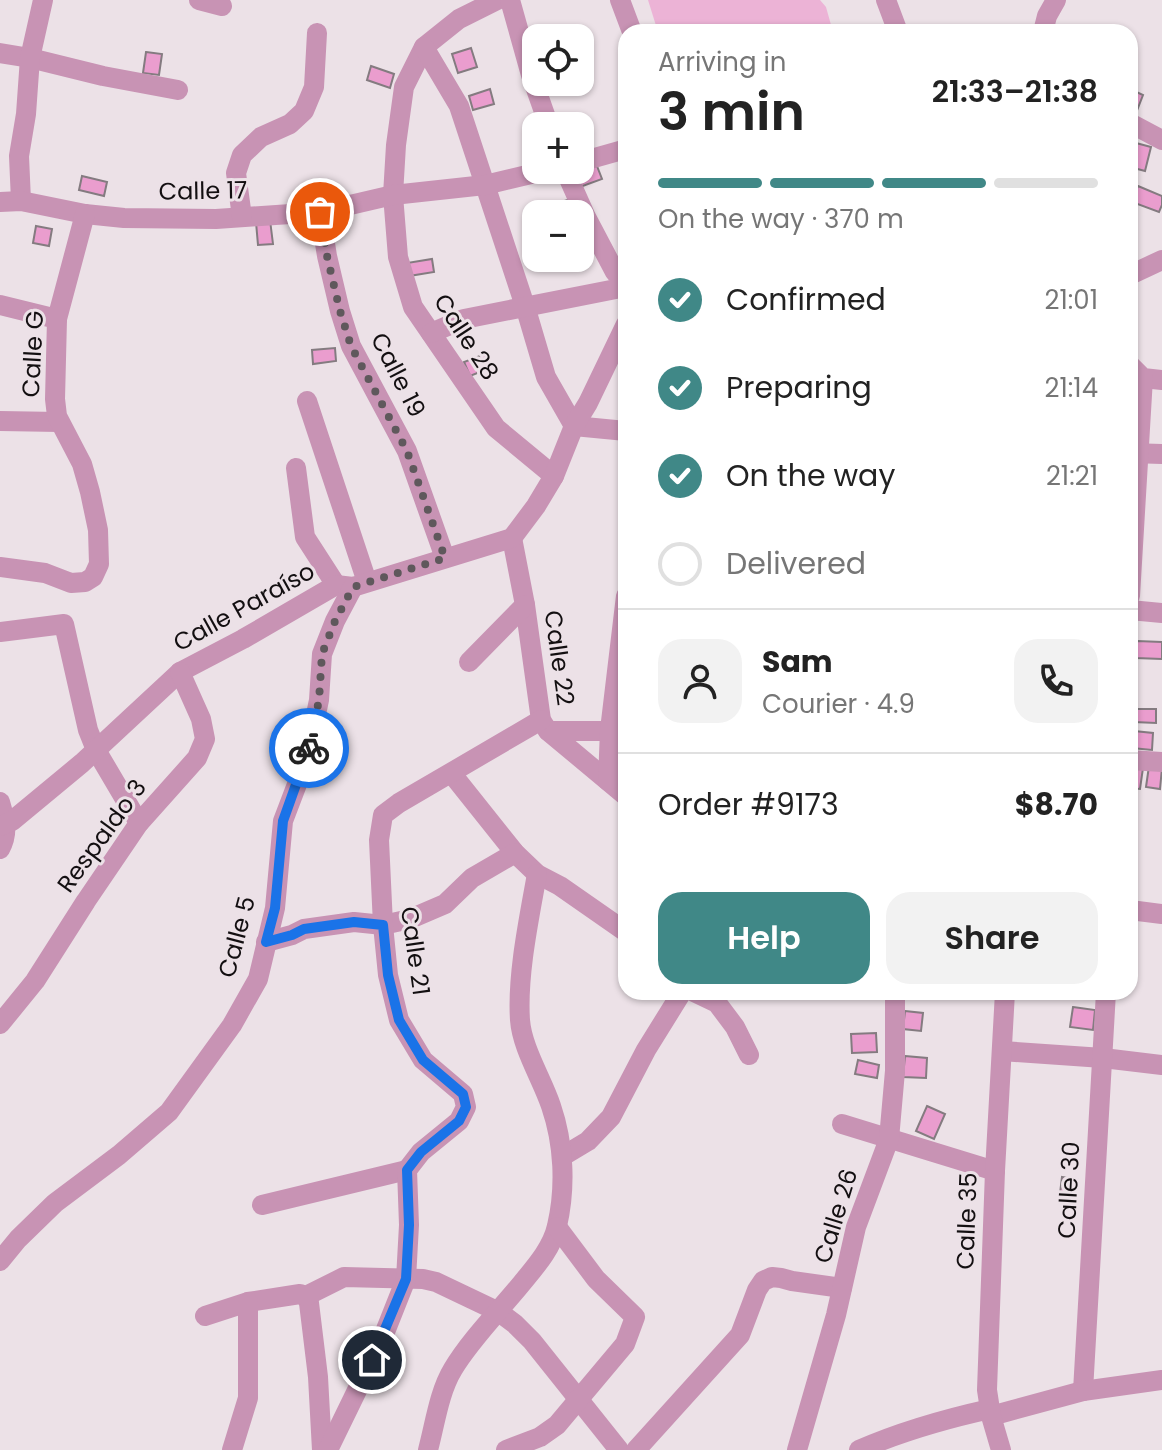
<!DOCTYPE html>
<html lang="en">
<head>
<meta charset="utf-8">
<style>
	body { margin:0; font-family:Poppins,sans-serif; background:#f2f2f2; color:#222; height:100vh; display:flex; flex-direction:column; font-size:30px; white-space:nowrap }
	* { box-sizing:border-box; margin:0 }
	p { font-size:26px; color:#767676 }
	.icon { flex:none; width:44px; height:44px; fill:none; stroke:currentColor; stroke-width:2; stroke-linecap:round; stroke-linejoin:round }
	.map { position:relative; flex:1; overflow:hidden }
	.panel { position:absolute; left:618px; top:24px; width:520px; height:976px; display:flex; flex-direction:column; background:#fff; border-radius:24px; box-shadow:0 2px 6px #0004 }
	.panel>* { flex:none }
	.buttons { position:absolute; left:522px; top:24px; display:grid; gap:16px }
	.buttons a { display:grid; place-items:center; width:72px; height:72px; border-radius:16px; background:#fff; box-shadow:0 2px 6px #0004; font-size:40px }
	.pin { position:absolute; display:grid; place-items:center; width:68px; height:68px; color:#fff; margin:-34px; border:4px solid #fff; border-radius:50%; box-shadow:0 2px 8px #0007 }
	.courier { position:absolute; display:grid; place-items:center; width:80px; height:80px; margin:-40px; border:6px solid #1a73e8; border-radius:50%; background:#fff; color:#222; box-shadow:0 2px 10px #0007 }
	.headline em { font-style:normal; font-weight:600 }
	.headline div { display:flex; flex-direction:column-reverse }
	.headline { display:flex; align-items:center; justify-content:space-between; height:136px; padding:0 40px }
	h1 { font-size:52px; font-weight:600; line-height:60px }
	.bar { display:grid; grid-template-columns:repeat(4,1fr); gap:12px 8px; align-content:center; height:96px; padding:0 40px }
	.bar i { height:10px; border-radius:6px; background:#e0e0e0 }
	.bar .selected { background:#408887 }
	.bar p { grid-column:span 4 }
	.line { display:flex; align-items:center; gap:20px; padding:0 40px; border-top:2px solid #e0e0e0 }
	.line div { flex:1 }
	.round { display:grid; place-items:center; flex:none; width:84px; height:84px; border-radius:24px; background:#f2f2f2 }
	ol { padding:0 40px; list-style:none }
	li { display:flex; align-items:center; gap:24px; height:88px }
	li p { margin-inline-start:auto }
	li .icon { padding:8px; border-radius:50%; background:#408887; color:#fff; stroke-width:4 }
	li:last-child { color:#767676 }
	li i { width:44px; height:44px; border:4px solid #e0e0e0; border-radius:50% }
	.primary-button { display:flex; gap:16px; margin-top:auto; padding:16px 40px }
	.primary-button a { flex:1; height:92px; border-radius:24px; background:#408887; color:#fff; font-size:32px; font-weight:600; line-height:92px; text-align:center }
	.primary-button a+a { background:#f2f2f2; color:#222 }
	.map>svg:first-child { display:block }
	.green { fill:#ecb3d6 }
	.building { fill:#ea9dce; stroke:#847b80; stroke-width:2 }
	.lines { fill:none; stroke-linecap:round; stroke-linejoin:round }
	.minor { stroke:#c893b4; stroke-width:20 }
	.done { stroke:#5f585c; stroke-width:8; stroke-dasharray:0 14.4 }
	.route { stroke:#1a73e8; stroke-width:10 }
	.labels { text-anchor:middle; stroke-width:6; stroke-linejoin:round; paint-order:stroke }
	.street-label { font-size:24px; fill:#130f11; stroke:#ece1e7 }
</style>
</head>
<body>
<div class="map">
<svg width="1162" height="1450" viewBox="0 0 1162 1450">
	<rect width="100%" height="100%" fill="#ece1e7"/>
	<polygon class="green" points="648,0 820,0 826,7 833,32 658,32"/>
	<g class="building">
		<polygon points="471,48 477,67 458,73 452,54"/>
		<polygon points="146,52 162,54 159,75 143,73"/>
		<polygon points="371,66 394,74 390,88 367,80"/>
		<polygon points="490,89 494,104 473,110 469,96"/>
		<polygon points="1130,89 1143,95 1136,113 1130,111"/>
		<polygon points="620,114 626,114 626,132 621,132"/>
		<polygon points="1136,143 1151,147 1145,171 1130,167"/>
		<polygon points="595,161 602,179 580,187 573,170"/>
		<polygon points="82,176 107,182 104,196 79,190"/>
		<polygon points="1138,186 1162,196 1162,205 1159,212 1132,202"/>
		<polygon points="568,200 571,214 548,214 546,206"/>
		<polygon points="270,220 273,244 258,245 256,222"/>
		<polygon points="36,226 52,229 49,246 33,243"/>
		<polygon points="432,259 434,272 409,276 407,263"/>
		<polygon points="335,348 336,361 313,364 312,350"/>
		<polygon points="485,354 490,368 470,376 464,362"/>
		<polygon points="1137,641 1162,642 1162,659 1136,658"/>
		<polygon points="1135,709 1156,709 1156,723 1134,722"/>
		<polygon points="1134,731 1153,733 1152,750 1132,748"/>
		<polygon points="1149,766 1162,768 1160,789 1146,787"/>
		<polygon points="1130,767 1143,768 1140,789 1130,788"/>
		<polygon points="1073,1007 1095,1010 1093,1030 1070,1027"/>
		<polygon points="905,1011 923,1013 921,1031 903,1029"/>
		<polygon points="876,1033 877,1052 852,1053 851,1034"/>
		<polygon points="905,1056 927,1058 926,1078 903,1077"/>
		<polygon points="858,1060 879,1065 877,1078 855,1074"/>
		<polygon points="927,1106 945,1114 934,1139 916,1131"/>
		<polygon points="1062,1177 1077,1179 1074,1204 1059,1202"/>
	</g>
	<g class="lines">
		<g class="minor">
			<polyline points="199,0 222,6"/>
			<polyline points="497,0 459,19 424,47 404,87 396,145 393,195 398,257 413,307 496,428 554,476"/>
			<polyline points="510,0 531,75 549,126"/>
			<polyline points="620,0 632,32"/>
			<polyline points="886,0 898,32"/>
			<polyline points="1043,32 1047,16 1056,0"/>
			<polyline points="424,47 459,106 525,306 546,377 574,426 626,431"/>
			<polyline points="0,53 30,58 103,76 178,90"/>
			<polyline points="1130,123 1162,140"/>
			<polyline points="580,162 626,149"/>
			<polyline points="565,170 586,217 615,272 626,276"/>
			<polyline points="21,201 19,156 26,114 30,58 43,0"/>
			<polyline points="0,202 21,201 85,214 124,218 216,219 320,212 393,195 485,185 548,170"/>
			<polyline points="320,212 327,256 340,311 351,346 407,451 445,558"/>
			<polyline points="242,217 236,173 242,155 261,137 290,124 304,111 314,87 317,33"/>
			<polyline points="1130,275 1162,260"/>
			<polyline points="0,305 57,319"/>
			<polyline points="431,333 464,319 626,287"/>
			<polyline points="1130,365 1143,378 1162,380"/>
			<polyline points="307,401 367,582"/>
			<polyline points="0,421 59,422"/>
			<polyline points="1130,453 1162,454"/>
			<polyline points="296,468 305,537 336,585"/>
			<polyline points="512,538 525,605 541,720 548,731 626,796"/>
			<polyline points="0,567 45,573 71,583 85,582 93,577 99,564 98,530 90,492 82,464 57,416 55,399 57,319 85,214"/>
			<polyline points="1130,596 1143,378"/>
			<polyline points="1130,610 1162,613"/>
			<polyline points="0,632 64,624 88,730 96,750 139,823"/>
			<polyline points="469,662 525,605"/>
			<polyline points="548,731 626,731"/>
			<polyline points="1130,760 1162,762"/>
			<polyline points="452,774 515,853 537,874 560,886 626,932"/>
			<polyline points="608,781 610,730 626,596"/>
			<path d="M0,802C5,819 9,833 0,849"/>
			<polyline points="0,826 12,821 82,763 180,672 243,639 336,585 353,587 512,538 536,506 554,476 574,426 588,403 626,324"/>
			<polyline points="1130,910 1162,914"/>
			<polyline points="266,942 292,935 304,929 354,922 383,925 410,919 445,904 472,878 515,853"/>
			<polyline points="694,992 717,1003 735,1027 749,1055"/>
			<polyline points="0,1024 35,981 86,901 139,823 197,758 205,739 201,719 180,672"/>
			<polyline points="1002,1051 1103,1058 1162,1065"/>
			<polyline points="842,1124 995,1171"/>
			<polyline points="563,1156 588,1141 611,1117 646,1050 682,992"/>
			<polyline points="262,1205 407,1170"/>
			<polyline points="0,1261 18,1239 55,1203 119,1155 169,1112 232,1025 258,979 275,908 283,821 307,758 319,700 322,654 335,621 353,587"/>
			<polyline points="306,1296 309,1303 318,1377 322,1450"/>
			<polyline points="205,1316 248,1302 300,1294 306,1296 344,1277 423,1279 436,1282 499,1312 515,1324 532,1341 619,1450"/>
			<polyline points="1083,1391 1106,992"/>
			<polyline points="991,1416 1083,1391 1162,1380"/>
			<polyline points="232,1450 248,1398 248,1302"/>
			<polyline points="328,1450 383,1337 406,1279 409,1225 407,1170 421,1152 459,1121 466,1107 463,1094 423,1060 399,1020 388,975 383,925 379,840 383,815 399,803 541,720"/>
			<path d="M428,1450C435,1424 439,1392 453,1369C470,1340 501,1309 522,1283C536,1266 552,1248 557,1226C566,1187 564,1144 551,1106C542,1079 522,1048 520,1020C517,975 529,919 537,874"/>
			<polyline points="506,1450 540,1437 557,1425 625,1344 635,1317 596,1279 557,1227"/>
			<polyline points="636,1450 740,1335 757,1290 763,1281 772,1277 781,1278 792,1281 842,1288"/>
			<polyline points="797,1450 836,1315 856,1227 889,1139 895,1071 895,992"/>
			<path d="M859,1450C902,1431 945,1419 990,1409"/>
			<polyline points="1001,1450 991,1416 987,1390 995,1171 1005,992"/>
		</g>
	</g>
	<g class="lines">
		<polyline class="done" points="309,748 319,700 322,654 335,621 353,587 445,558 407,451 351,346 340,311 327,256 320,212"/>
		<polyline class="route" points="309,748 283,821 275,908 266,942 292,935 304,929 354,922 383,925 388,975 399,1020 423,1060 463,1094 466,1107 459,1121 421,1152 407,1170 409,1225 406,1279 372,1360"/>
	</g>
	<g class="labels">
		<g class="street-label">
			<text transform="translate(203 191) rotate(-1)" y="8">Calle 17</text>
			<text transform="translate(466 337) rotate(57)" y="8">Calle 28</text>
			<text transform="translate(33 354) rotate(-87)" y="8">Calle G</text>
			<text transform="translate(398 375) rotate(63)" y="8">Calle 19</text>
			<text transform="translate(244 607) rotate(-29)" y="8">Calle Paraíso</text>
			<text transform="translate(559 658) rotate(82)" y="8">Calle 22</text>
			<text transform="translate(102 836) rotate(-54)" y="8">Respaldo 3</text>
			<text transform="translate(237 937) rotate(-75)" y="8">Calle 5</text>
			<text transform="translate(415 951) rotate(82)" y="8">Calle 21</text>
			<text transform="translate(1069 1190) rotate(-87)" y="8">Calle 30</text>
			<text transform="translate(836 1216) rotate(-73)" y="8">Calle 26</text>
			<text transform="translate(967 1221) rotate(-88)" y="8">Calle 35</text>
		</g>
	</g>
</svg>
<div class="buttons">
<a><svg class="icon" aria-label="locate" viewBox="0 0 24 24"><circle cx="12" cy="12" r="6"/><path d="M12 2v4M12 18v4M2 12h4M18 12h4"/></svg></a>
<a>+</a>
<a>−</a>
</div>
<div class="pin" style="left:320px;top:212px;background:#ea580c"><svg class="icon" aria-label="bag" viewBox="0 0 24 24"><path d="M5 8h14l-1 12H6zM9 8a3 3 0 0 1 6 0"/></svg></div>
<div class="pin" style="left:372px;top:1360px;background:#1f2937"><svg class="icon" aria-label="home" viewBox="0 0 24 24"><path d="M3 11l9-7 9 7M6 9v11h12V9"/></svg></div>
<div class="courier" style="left:309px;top:748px"><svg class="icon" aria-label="bike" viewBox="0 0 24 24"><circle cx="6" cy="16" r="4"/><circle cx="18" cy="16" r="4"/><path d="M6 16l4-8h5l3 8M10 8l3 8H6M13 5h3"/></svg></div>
<section class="panel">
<div class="headline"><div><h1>3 min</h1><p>Arriving in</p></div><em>21:33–21:38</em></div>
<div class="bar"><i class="selected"></i><i class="selected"></i><i class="selected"></i><i></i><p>On the way · 370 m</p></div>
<ol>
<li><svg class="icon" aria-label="check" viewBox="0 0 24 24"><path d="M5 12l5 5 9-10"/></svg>Confirmed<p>21:01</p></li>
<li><svg class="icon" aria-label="check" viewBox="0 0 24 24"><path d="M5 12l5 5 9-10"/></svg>Preparing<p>21:14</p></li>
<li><svg class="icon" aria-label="check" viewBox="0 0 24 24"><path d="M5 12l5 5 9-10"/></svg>On the way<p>21:21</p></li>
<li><i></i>Delivered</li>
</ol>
<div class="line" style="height:144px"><a class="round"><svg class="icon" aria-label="person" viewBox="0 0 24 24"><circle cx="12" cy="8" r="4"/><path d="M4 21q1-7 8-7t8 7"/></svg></a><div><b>Sam</b><p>Courier · 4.9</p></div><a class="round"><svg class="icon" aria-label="phone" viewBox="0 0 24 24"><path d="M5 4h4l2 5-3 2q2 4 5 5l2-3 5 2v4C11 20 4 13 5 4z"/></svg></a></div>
<div class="line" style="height:104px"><div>Order #9173</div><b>$8.70</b></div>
<div class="primary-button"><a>Help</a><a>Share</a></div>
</section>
</div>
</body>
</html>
